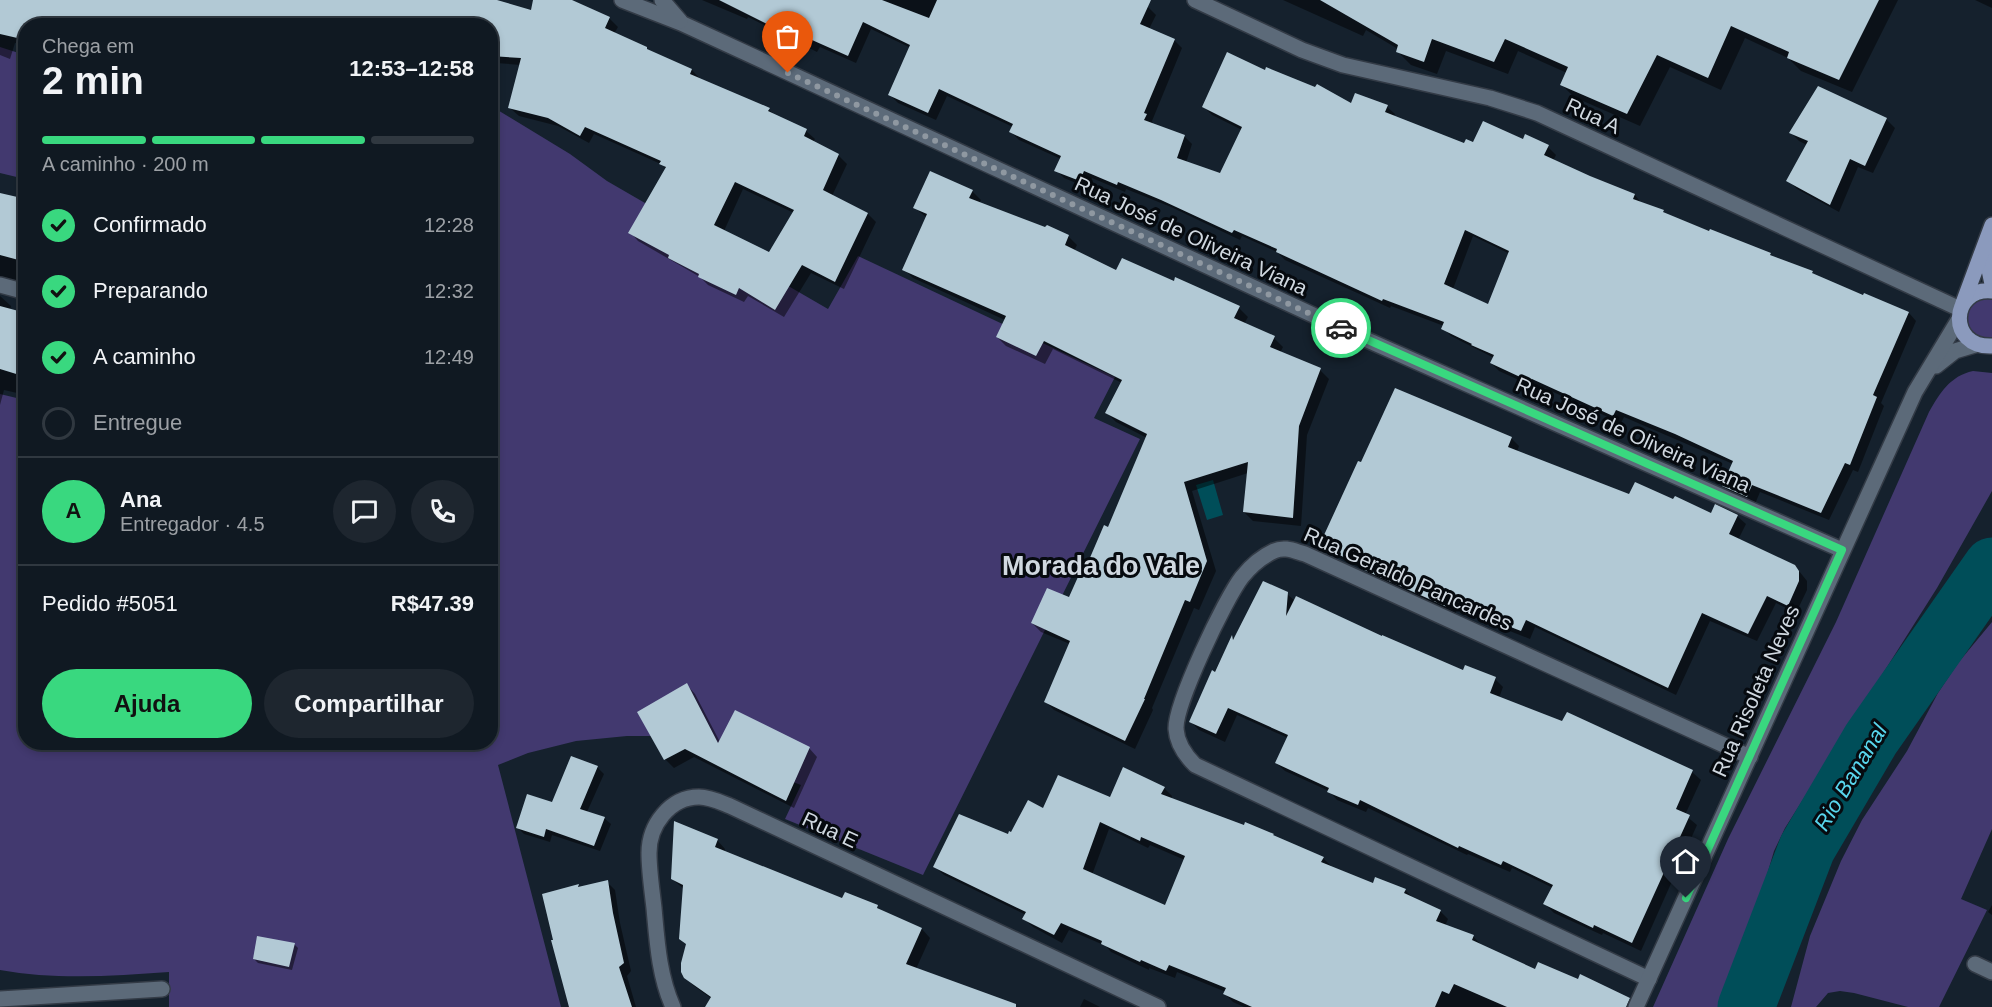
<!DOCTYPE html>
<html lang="pt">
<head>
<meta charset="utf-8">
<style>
	body { margin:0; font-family:Arial,sans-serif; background:#1e262f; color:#f1f3f6; height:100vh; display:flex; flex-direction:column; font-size:22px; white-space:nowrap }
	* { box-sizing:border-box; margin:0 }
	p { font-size:20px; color:#9ca0a5 }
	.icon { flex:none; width:33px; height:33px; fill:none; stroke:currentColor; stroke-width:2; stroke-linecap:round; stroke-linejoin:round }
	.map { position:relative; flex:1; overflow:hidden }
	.sheet { position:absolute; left:18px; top:18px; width:480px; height:732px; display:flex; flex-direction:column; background:#101922; border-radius:24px; box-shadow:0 3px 9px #0003,0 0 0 2px #303840 }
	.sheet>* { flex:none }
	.pin { position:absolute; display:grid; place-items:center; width:51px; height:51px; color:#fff; margin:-62px -26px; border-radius:50% 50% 50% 0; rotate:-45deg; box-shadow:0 0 6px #0007 }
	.pin .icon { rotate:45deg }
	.courier { position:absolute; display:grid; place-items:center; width:60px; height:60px; margin:-30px; border:4px solid #39d87f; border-radius:50%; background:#fff; color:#222; box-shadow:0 2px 8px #0007 }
	.overview em { font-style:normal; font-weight:700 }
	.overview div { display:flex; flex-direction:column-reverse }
	.overview { display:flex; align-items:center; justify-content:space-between; height:102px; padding:0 24px }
	h1 { font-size:39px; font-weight:700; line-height:45px }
	.bar { display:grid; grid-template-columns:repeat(4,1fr); gap:9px 6px; align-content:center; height:72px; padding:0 24px }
	.bar i { height:8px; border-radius:4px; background:#303840 }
	.bar .current { background:#39d87f }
	.bar p { grid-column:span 4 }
	.line { display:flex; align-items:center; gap:15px; padding:0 24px; border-top:2px solid #303840 }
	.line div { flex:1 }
	.round { display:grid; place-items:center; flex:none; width:63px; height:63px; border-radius:32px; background:#1e262f }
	ol { padding:0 24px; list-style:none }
	li { display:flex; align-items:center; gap:18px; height:66px }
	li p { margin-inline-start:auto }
	li .icon { padding:6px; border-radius:50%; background:#39d87f; color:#111; stroke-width:4 }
	li:last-child { color:#9ca0a5 }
	li i { width:33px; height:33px; border:3px solid #303840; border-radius:50% }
	.button { display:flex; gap:12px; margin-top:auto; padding:12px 24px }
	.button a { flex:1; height:69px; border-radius:36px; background:#39d87f; color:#111; font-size:24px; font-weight:700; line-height:69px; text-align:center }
	.button a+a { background:#1e262f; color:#f1f3f6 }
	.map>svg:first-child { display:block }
	.green { fill:#42396f }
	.water { fill:#004e59 }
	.shadow { fill:#0007; fill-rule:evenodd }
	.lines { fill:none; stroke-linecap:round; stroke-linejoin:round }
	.river { stroke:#004e59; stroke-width:57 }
	.building { fill:#b2c9d5; fill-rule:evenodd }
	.minor-casing { stroke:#333b46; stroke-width:18 }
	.major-casing { stroke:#333b46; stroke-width:18 }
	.minor { stroke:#5c6a79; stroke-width:15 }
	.major { stroke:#8b9abd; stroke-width:15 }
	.done { stroke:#8f98a1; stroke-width:6; stroke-dasharray:0 10.8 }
	.route { stroke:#39d87f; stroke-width:8 }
	.labels { text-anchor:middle; stroke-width:6; stroke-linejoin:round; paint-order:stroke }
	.street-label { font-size:21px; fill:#d0d8e0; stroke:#060a0f }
	.water-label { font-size:22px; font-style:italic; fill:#58d6ed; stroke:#060a0f }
	.district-label { font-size:27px; font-weight:bold; fill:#d0d8e0; stroke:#060a0f }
</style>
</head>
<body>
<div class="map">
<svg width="1992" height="1007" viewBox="0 0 1992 1007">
	<rect width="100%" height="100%" fill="#15212d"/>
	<g class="green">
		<polygon points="0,47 25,55 25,179 0,173"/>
		<path d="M491,106L570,154L607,181L828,309L858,256L1115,377L1094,418L1140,439L923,875L785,819L801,785L669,736H627L576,741L528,753L498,765L561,1007H169V972C113,976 55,980 0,970V394L25,400L26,742H490Z"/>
		<polygon points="1992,295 1992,342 1970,336 1964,314 1972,300"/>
		<path d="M1973,371L1992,373V491L1937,588L1785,828L1774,851L1728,1007H1653L1728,839L1836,622L1929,412C1940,393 1950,376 1973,371Z"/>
		<polygon points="1992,622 1992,829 1961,899 1987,910 1939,1007 1908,1007 1854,993 1840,991 1828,993 1816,1007 1791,1007 1810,936 1841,861 1862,820 1907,751 1938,693 1958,663"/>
	</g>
	<polygon class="water" points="1213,480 1223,515 1207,520 1196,485"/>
	<g class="shadow">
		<path d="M0,0H462L532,12L534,0H554L609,18L618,27L614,34L647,49L651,53L692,70L700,79L769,110L775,115L806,131L815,139L813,142L838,155L847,164L832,196L868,214L876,222L844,289L811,273L784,317L748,296L744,302L708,285L700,277L638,241L630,232L666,169L663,165L594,134L589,143L558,126L519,116L510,108L521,65L496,63L490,58V26H26V45L15,43L10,59L0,55ZM743,189L794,213L769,254L724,231Z"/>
		<path d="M702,0H1133L1148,7L1156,15L1149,29L1174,40L1182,48L1152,121L1153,125L1184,136L1192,144L1186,163L1221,175L1242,130L1212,115L1204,107L1266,72L1352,105L1387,107L1395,114L1394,117L1465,145L1523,141L1526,136L1548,147L1556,155L1553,161L1635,195L1642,204L1663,212L1667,215L1770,254L1774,258L1812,273L1815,276L1909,313L1916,321L1881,403L1884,406L1858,472L1853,470L1829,520L1760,492L1755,504L1732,494L1724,486L1733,464L1624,417L1621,423L1540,386L1539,389L1499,371L1491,363L1494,358L1451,336L1443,328L1444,326L1391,306L1390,308L1285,260L1277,252L1242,236L1240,240L1171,207L1126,189L1125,192L1092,178L1088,188L1064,178L1056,170L1061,159L1019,140L1011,132L1013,127L947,96L936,120L898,103L890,95L911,48L871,29L856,63L820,47L817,52L748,17L747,19ZM1473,236L1510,254L1489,306L1453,289Z"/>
		<polygon points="1283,0 1898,0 1852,92 1801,71 1788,58 1745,38 1721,90 1670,67 1640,126 1574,97 1561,84 1567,73 1518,51 1508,74 1446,51 1437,74 1411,65 1398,52 1398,49 1366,30 1363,36"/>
		<polygon points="1975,0 1992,0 1992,8"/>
		<polygon points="1886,119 1895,128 1873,173 1858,167 1839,212 1797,189 1788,180 1807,145 1799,141 1791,133"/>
		<polygon points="972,191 981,200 979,204 1068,236 1077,245 1074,251 1117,272 1175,282 1239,308 1248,317 1244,324 1274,338 1283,347 1280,353 1320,370 1329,379 1307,435 1301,526 1253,521 1244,512 1248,473 1192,491 1216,571 1199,610 1194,608 1152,708 1153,710 1135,749 1054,710 1045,701 1070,644 1041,632 1032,623 1069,599 1109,529 1147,438 1116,422 1107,413 1122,383 1053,349 1045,364 1006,346 997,337 1005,320 913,278 904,269 927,218 915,208"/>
		<polygon points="0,194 26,201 26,268 22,267 17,285 0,290"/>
		<polygon points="0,296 11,306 10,310 26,314 26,395 4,390 0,405"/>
		<polygon points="1511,438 1519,446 1517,452 1630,496 1674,501 1712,515 1737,516 1746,524 1738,540 1795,566 1807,581 1807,590 1796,613 1776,603 1757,641 1710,621 1676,695 1535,627 1530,639 1457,610 1455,614 1372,577 1365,570 1333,555 1325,547"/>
		<polygon points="1287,594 1295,601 1382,638 1464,672 1495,679 1503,687 1499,698 1692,772 1701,780 1685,815 1697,825 1641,951 1603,933 1602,935 1554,913 1545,904 1553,888 1512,868 1510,872 1468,854 1467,855 1368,808 1366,812 1337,800 1329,791 1285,771 1276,763 1288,738 1237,715 1225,742 1199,730 1190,721 1232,637 1235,640"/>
		<polygon points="687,685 695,694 720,742 809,748 817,757 794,808 694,757 674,768 665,759"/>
		<polygon points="572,758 597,767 604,774 587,812 604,818 611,824 600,851 552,835 550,842 524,834 518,828 553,804"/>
		<path d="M1164,788L1172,796L1171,799L1323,858L1331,866L1374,885L1405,890L1413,898L1440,911L1448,919L1445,926L1473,936L1481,945L1618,1007H1244L1233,1002L1225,994L1226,992L1177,972L1175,978L1149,968V970L1111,952L1106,946L1069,930L1062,943L1033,927L1024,919L1026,915L944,875L935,867L1009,836L1044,810ZM1109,829L1148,848L1150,845L1185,860L1166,907L1092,875Z"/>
		<polygon points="717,840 725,849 724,852 843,900 877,907 884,913 922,929 930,938 916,969 1007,1007 707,1007 712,999 694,986 685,977 687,945 684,889 672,879"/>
		<polygon points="607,882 615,890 620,923 631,971 627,976 636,1007 570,1007 553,941 578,886 581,888"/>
		<polygon points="1992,905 1992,915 1988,912"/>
		<polygon points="294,944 298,948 292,970 258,963 254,959"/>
		<polygon points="1084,999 1100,1007 1080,1007"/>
	</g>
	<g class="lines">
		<polyline class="river" points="1746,1007 1807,848 1871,739 1992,566"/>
	</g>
	<g class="building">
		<path d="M0,0H497L531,10L533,0H572L610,17L605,28L647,47V49L692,69L690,74L770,108L768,111L807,129L804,136L839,154L823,190L868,213L835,282L802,265L775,310L739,288L736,295L698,277L699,274L668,258L669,255L628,233L666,167L659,164L661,161L585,127L580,136L548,118L508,108L521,58L490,56V26H26V40L0,34ZM735,182L794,210L769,252L714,225Z"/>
		<path d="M719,0H882L929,18L937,0H1151L1140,24L1175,39L1144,113L1147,114L1144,120L1185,135L1177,158L1220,173L1242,127L1202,107L1227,52L1265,70L1266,67L1315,87L1317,84L1351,103L1355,93L1388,105L1385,112L1464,143L1466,139L1473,142L1483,121L1523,139L1525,134L1549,145L1544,155L1590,176L1635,194L1633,199L1664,210L1663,212L1709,231L1710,229L1771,253L1770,255L1813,271L1812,273L1863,295L1864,293L1909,312L1873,395L1877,397L1850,465L1845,463L1821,513L1752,485L1747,497L1722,486L1733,461L1675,434L1616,410L1613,416L1532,379L1531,382L1490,363L1494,355L1471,345L1472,344L1441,329L1444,322L1383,299L1382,301L1276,252L1277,249L1234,230L1232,233L1161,200L1118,182L1117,185L1084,171L1080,181L1054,171L1061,156L1009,132L1013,124L939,89L928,113L888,95L910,45L863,22L848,56L812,40L809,45ZM1465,230L1509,251L1488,304L1444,284Z"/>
		<polygon points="1320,0 1879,0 1839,80 1787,58 1789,52 1731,26 1708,78 1657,55 1627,114 1560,85 1568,67 1505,39 1494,62 1432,39 1424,62 1396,52 1398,45"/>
		<polygon points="1818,86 1887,118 1865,166 1850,159 1830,205 1786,181 1808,141 1789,133"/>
		<polygon points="930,171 973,190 969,198 1045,227 1047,225 1069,235 1065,245 1116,270 1122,258 1174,281 1175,277 1240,306 1234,318 1275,336 1270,347 1321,368 1299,426 1293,518 1243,512 1248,462 1184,482 1207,561 1190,602 1185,600 1144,699 1145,699 1125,741 1044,702 1070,641 1031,623 1047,588 1069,597 1086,559 1089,560 1104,525 1108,527 1147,434 1105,413 1122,380 1044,341 1036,356 996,337 1006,316 902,270 927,214 913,208"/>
		<polygon points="0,193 26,199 26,262 0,255"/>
		<polygon points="0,306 26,313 26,377 0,369"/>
		<polygon points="1395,388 1512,437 1508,447 1629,494 1635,482 1673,499 1675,496 1711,513 1715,504 1738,515 1729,534 1795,565 1799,571 1799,581 1788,606 1767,596 1748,634 1702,613 1668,688 1526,620 1521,631 1448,603 1447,607 1362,569 1364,566 1319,546 1358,461 1361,462"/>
		<polygon points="1263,581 1288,592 1286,616 1296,596 1382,636 1382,635 1463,670 1465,665 1496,677 1490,693 1562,721 1567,712 1693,770 1676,809 1690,815 1632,943 1594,925 1593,928 1543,904 1553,885 1503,861 1501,865 1459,846 1458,848 1360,800 1358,805 1327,792 1329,788 1275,763 1288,735 1228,708 1216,734 1189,722 1212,670 1215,672 1232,635 1233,640"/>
		<polygon points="687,683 718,743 735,710 810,747 786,801 685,749 664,760 637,712"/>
		<polygon points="571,756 598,766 580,809 605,817 594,846 546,829 544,837 516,828 527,794 552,802"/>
		<path d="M1123,767L1165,787L1161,794L1244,825L1245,822L1274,834L1273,835L1324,857L1321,862L1373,883L1375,877L1406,889L1404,893L1441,910L1436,921L1474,935L1472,940L1535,969L1538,962L1578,979L1580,974L1630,998L1626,1007H1507L1454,984L1449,994L1442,991L1435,1007H1252L1223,994L1226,988L1169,965L1166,971L1141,960L1140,962L1101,944L1102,941L1061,923L1054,935L1022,919L1026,912L933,867L959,814L1008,834L1009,831L1011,832L1028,800L1043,808L1058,775L1110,797ZM1100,822L1140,841L1141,837L1185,856L1165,905L1083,869Z"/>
		<polygon points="674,821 718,839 715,847 842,898 845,892 878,905 877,908 922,928 906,964 1016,1004 1016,1007 705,1007 711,997 684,978 681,972 681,963 686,944 679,939 683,885 671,879"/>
		<polygon points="608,880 613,913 624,963 619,967 632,1007 569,1007 551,940 553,940 542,894 579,884 578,887"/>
		<polygon points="257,936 295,943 289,967 253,959"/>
	</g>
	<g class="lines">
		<defs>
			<g id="minor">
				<polyline points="622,0 681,23 1365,339 1842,550"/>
				<polyline points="662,0 680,21"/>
				<polyline points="1195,0 1302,50 1343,65 1490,98 1537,113 1960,309"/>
				<polyline points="0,285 26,292"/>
				<polyline points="1936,366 1955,351 1975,345"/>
				<polyline points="1975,964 1992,972"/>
				<path d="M1649,979L1195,765C1185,755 1177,744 1176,729C1175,704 1225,599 1242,577C1250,567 1261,557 1274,551C1285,546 1294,551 1305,554L1750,757"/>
				<polyline points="0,999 162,989"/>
				<path d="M673,1007C659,976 657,941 654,908C652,890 649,871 649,853C649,825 670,797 699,797C710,797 720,802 730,806L1158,1007"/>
				<polyline points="1636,1007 1915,392 1959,319"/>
			</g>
			<g id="major">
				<polyline points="1990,245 1989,270 1992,284"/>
				<path d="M1992,291C1950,287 1947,348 1992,346"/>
				<polyline points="1963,303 1992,225"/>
			</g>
		</defs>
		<use href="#minor" class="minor-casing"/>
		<use href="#major" class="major-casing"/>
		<use href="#minor" class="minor"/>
		<use href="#major" class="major"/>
	</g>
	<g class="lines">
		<polyline class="done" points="788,73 1341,328"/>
		<polyline class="route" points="1341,328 1842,550 1686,898"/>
	</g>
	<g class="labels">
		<g class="street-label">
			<text transform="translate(1593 116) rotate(25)" y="7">Rua A</text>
			<text transform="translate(1191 236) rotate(25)" y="7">Rua José de Oliveira Viana</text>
			<text transform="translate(1633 435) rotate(24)" y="7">Rua José de Oliveira Viana</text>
			<text transform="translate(1408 579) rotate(24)" y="7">Rua Geraldo Pancardes</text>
			<text transform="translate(1756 691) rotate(-66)" y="7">Rua Risoleta Neves</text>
			<text transform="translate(830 830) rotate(25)" y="7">Rua E</text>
		</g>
		<g class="water-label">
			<text transform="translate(1850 777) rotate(-59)" y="8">Rio Bananal</text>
		</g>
		<g class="district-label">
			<text x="1101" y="575">Morada do Vale</text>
		</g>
	</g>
</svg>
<div class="pin" style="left:788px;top:73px;background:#ea580c"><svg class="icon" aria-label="bag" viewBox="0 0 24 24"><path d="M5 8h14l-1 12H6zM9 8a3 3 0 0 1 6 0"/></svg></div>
<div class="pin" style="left:1686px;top:898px;background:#1f2937"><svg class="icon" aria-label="home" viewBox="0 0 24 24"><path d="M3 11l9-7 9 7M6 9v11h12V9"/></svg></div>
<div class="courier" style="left:1341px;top:328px"><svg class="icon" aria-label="car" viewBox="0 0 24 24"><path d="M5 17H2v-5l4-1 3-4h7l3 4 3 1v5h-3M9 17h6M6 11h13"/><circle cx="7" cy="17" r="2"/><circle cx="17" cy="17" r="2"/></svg></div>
<section class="sheet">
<div class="overview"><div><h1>2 min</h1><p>Chega em</p></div><em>12:53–12:58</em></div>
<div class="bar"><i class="current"></i><i class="current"></i><i class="current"></i><i></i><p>A caminho · 200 m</p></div>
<ol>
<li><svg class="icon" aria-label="check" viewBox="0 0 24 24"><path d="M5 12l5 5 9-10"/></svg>Confirmado<p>12:28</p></li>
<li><svg class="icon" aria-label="check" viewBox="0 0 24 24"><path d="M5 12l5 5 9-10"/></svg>Preparando<p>12:32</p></li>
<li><svg class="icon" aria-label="check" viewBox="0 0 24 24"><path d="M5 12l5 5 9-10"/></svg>A caminho<p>12:49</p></li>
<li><i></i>Entregue</li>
</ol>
<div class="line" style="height:108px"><b class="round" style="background:#39d87f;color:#111">A</b><div><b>Ana</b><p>Entregador · 4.5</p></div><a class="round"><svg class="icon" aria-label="chat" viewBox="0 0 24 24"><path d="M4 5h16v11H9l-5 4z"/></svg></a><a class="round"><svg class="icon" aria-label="phone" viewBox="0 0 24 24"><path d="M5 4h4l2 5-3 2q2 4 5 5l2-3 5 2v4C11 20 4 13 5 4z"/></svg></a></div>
<div class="line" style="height:78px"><div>Pedido #5051</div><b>R$47.39</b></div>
<div class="button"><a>Ajuda</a><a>Compartilhar</a></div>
</section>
</div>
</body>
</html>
